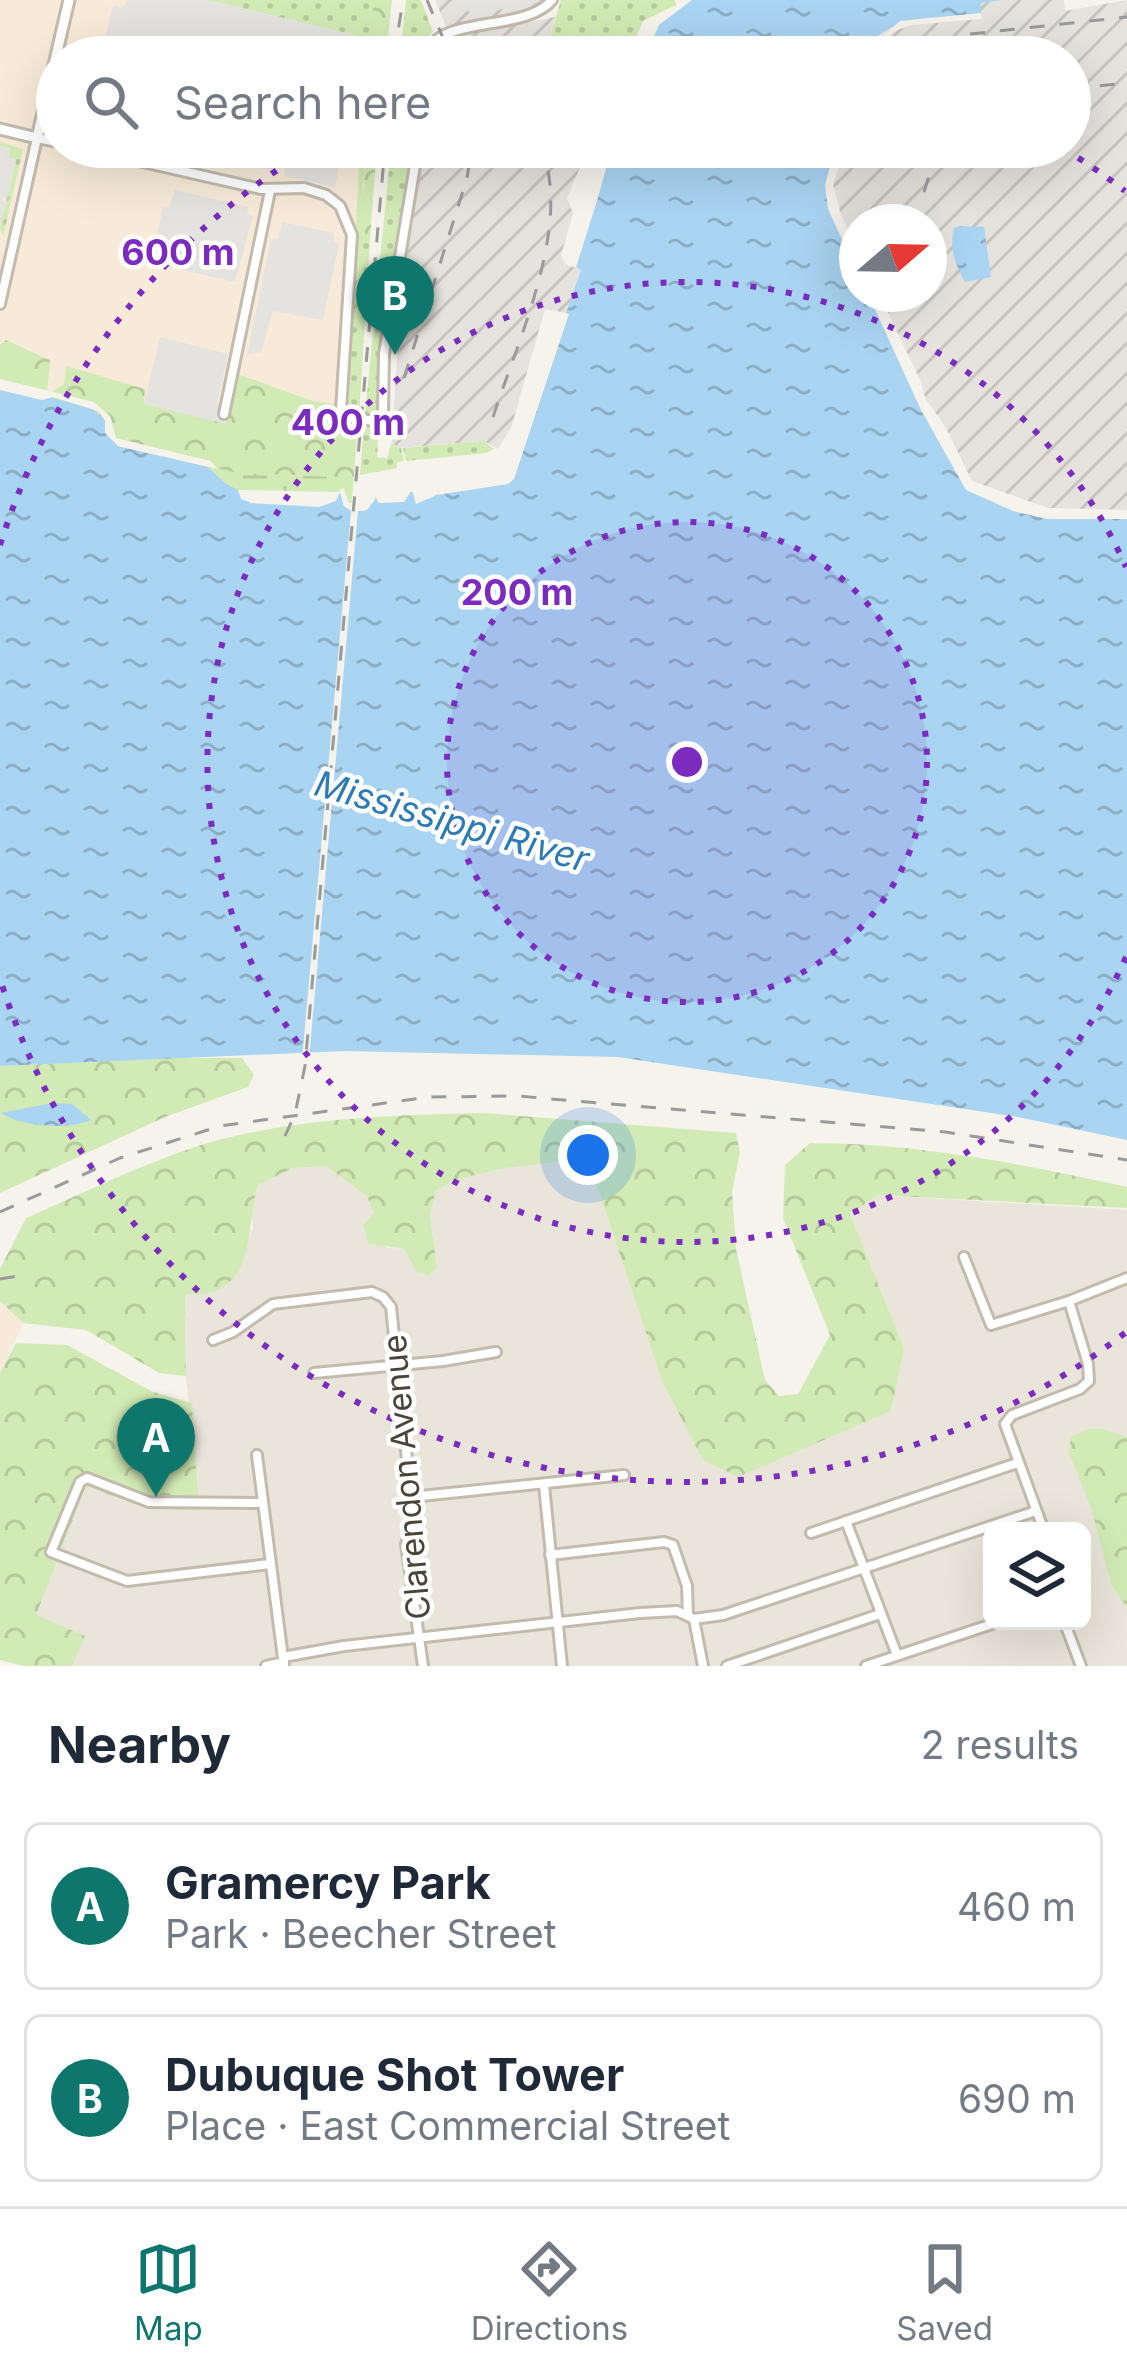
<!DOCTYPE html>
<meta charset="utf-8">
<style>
body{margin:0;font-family:Inter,sans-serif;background:#f6f6f7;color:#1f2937}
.controls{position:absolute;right:36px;bottom:36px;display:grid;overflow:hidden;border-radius:18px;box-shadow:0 12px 48px #0002}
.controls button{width:108px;height:108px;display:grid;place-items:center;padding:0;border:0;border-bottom:3px solid #e0e1e3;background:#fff;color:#1f2937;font:60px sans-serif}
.compass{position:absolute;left:839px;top:204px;width:108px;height:108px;border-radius:50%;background:#fff;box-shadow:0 12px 48px #0002;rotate:70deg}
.you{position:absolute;left:588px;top:1155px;width:42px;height:42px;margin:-30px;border:9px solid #fff;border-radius:50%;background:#1a73e8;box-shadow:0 0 0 18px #1a73e833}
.badge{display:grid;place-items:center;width:78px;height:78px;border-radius:50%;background:#0f766e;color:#fff;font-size:39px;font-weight:700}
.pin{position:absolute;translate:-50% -99px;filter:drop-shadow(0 3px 6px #0008)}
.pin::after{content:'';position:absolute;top:63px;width:42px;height:36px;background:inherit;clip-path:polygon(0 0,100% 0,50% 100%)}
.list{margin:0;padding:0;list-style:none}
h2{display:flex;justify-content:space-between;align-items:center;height:156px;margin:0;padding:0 48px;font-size:51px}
h2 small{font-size:39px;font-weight:400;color:#747a83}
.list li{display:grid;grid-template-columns:78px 1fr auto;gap:36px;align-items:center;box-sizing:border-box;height:168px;margin:0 24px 24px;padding:0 24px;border:3px solid #e0e1e3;border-radius:18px}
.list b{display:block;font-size:45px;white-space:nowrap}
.list p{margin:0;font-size:39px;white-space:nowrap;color:#747a83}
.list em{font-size:39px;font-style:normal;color:#747a83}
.icon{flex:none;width:66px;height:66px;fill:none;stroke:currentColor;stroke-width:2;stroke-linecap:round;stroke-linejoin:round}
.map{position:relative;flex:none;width:1127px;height:1666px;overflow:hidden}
.search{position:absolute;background:#fff;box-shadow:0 12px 48px #0002;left:36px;right:36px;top:36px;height:132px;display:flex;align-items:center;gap:30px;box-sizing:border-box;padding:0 42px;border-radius:66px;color:#747a83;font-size:45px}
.sheet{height:540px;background:#fff}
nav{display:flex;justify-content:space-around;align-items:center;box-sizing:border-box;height:168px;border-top:3px solid #e0e1e3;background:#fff;font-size:33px;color:#747a83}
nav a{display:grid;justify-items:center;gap:6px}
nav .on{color:#0f766e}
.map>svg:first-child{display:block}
</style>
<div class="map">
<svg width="1127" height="1666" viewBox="0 0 1127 1666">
<defs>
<pattern id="industrial-furrows" width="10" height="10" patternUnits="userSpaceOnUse" patternTransform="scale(3)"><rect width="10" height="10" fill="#e6e2dd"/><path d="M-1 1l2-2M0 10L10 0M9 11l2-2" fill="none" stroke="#c7c3be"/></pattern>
<pattern id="grass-dots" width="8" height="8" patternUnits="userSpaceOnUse" patternTransform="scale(3)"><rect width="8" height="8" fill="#d2eab5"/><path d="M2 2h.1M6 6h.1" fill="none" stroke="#b6ca9c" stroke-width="1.8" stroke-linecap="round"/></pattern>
<pattern id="forest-crowns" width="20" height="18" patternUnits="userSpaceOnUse" patternTransform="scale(3)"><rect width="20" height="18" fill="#d2eab5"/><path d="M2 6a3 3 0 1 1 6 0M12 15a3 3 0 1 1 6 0" fill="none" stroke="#b6ca9c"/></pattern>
<pattern id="wetland-marsh" width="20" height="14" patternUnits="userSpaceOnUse" patternTransform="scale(3)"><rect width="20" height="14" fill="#d2eab5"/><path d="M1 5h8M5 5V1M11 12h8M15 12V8" fill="none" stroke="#b6ca9c"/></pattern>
<pattern id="water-ripples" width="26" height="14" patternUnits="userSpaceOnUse" patternTransform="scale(3)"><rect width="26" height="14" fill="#a9d4f2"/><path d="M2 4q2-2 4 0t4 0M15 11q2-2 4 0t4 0" fill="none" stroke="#8caec5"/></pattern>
</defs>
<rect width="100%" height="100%" fill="#f6f3ec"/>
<!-- residential -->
<path fill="#eae5da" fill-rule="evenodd" d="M 568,1161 L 598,1189 L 662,1381 L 703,1459 L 904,1348 L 850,1214 L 878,1195 L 1127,1210 L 1127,1666 L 72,1666 L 84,1636 L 35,1615 L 86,1486 L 143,1508 L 199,1511 L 186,1376 L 185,1294 L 206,1294 L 226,1283 L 253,1228 L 251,1207 L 258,1185 L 293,1168 L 326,1166 L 367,1196 L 387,1248 L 404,1249 L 416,1270 L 437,1267 L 430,1215 L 436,1190 L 458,1179 L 506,1168 ZM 992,1531 L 1082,1531 L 1082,1621 L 992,1621 Z"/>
<!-- commercial -->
<g fill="#f7ead8">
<polygon points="0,0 373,0 373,57 57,57 57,147 366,147 363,186 366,236 370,238 358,424 341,419 335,404 314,401 239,374 226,424 144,404 144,389 67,367 64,384 46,396 50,360 10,341 0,345"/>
<polygon points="0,1301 23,1323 0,1373"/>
</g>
<!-- industrial -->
<g fill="url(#industrial-furrows)">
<polygon points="435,0 547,0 539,9 447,28"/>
<polygon points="1003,0 1064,0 1065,11 1127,0 1127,516 1068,515 968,486 872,294 929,294 929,222 857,222 857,262 835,217 832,163 839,147 1070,147 1070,57 859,57 892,25 910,19 981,13 980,3"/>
<polygon points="555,17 544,57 433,57 440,41 453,37"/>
<polygon points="423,147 574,147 585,156 567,198 573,213 561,256 567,265 581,269 569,314 545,309 511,428 498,449 484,441 397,448 392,441 400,304"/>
</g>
<!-- grass -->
<g fill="url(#grass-dots)">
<polygon points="208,0 373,0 373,57 366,57 353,41 354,35"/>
<polygon points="406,0 421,0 433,32 426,38 420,57 400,57"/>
<polygon points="561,0 675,0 676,5 643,21 628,57 544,57"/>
<polygon points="0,142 23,149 3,237 0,227 16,160 8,157 10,148 0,146"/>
<polygon points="360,147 366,147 363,186 366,236 370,238 359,416 349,415 346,409"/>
<path d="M 391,147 L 411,147 C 404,233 381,317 378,404 L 376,411 L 365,414 Z"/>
<polygon points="364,424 379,426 377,457 387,458 392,441 395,447 401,448 404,461 397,462 397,468 360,475"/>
<polygon points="484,441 494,449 486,453 406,461 403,448"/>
</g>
<!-- forest -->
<g fill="url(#forest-crowns)">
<polygon points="373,0 392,0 386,57 373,57"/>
<polygon points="366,147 377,147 370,238 366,237 362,220"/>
<polygon points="6,340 50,360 47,395 64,384 66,366 145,389 144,403 226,423 238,374 313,401 336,404 341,419 358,424 351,510 332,477 237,473 118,446 0,385 0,345"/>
<polygon points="167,1058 242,1058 254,1075 248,1087 165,1117 0,1193 0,1066"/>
<path d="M 484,1113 L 736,1133 L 740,1153 L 732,1191 L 736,1249 L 765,1380 L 779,1396 L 798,1394 L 830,1335 L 783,1218 L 785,1165 L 810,1143 C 916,1143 1023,1164 1127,1187 L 1127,1208 L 878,1195 L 850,1214 L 904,1348 L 891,1411 L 738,1477 L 703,1460 L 662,1381 L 598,1189 L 582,1170 L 568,1161 L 506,1168 L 458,1179 L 436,1190 L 430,1215 L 437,1267 L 428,1276 L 416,1271 L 404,1249 L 369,1244 L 363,1226 L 374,1213 L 367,1196 L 326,1166 L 293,1168 L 258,1185 C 246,1221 257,1284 205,1294 C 198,1295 192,1294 185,1294 L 186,1376 L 159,1373 L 86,1330 L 23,1323 L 0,1301 L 0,1269 L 26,1218 C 82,1194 139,1165 198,1146 C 288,1118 391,1115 484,1113 Z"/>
<polygon points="16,1343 67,1345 153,1392 192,1403 199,1511 144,1508 86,1486 36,1615 85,1636 72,1666 24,1666 0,1660 0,1373"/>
<polygon points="1088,1429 1103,1429 1127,1437 1127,1608 1111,1584 1092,1511 1069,1452 1071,1438"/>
</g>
<!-- wetland -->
<polygon fill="url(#wetland-marsh)" points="158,454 237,473 332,477 343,487 340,492 328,494 221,490"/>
<!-- parking -->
<g fill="#e5e3e0">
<polygon points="128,0 208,0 355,35 354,42 366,57 101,57 113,6 122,8"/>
<polygon points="460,0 539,0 540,2 471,15"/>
<polygon points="0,146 10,148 8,157 16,159 7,198 0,198 6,201 0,227"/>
<polygon points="212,147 280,147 274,171 215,159 217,150"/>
<polygon points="284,147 342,147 335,187 284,176 285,168 278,166"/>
<polygon points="175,190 249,207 247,214 253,216 235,282 165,266 164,258 153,254 163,207 169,208"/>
<polygon points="282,222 334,233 334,242 339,244 323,320 273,311 261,352 247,355 271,239 278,239"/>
<polygon points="160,337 228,354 217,403 229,407 226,424 144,404"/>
</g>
<!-- water -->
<g fill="url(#water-ripples)">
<path d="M 692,0 L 1003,0 L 981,3 L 981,13 C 934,20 889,11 859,57 L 645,57 L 659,25 Z"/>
<polygon points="612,147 839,147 827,184 857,262 857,294 872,294 968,486 1047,514 1127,516 1127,1140 1018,1117 618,1057 345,1051 0,1066 0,385 92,408 105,420 118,446 208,467 226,484 240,491 340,492 344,506 363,511 376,497 510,477 581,270 576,267"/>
<path d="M 960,226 L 984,227 L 991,277 L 965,282 C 955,263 949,250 954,228 Z"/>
<path d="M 53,1103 L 72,1104 L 91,1120 C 69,1130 21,1127 1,1113 Z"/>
</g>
<!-- pier -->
<g fill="#f6f3ec">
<polygon points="981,13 982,19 911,25 895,31 866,57 858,57 900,21"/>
<polygon points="606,147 612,147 597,201 576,267 570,266"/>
<polygon points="835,147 845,147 833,185 841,215 857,248 857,272 828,209 825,185"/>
<polygon points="868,294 879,294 921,382 926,400 945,426 972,481 1048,508 1127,510 1127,519 1047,519 1013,511 966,490 921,410"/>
<polygon points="556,311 569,314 514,479 508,484 437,495 416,504 412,490 404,502 379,503 376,498 367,510 358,511 309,1059 302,1060 351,511 344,506 340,492 336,501 319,507 251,503 241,499 238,490 339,492 343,487 349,503 363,505 375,487 406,488 412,484 421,489 506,472"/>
<polygon points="0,379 94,402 110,416 116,438 210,461 218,469 118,446 105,433 105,420 98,411 53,397 42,400 0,390"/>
</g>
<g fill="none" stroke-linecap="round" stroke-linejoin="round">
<!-- minor casing -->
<g stroke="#c2bbae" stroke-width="14">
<g id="minor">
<path d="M 427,57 C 435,13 524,34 552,0"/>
<polyline points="77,147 261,189 304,188 326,195 340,206 352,235 341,410 349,418 376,421 383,412 384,354 418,147"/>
<polyline points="0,304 37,138 57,142"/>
<polyline points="224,414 270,191"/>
<polyline points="964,1257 991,1325 1069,1301 1127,1278"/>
<polyline points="213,1340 233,1332 273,1304 372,1292 383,1297 391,1307 411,1497 410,1532 406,1544 423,1666"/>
<polyline points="314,1373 443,1361 496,1352"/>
<polyline points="257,1455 284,1666"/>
<polyline points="544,1485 562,1666"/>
<polyline points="411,1497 624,1475"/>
<polyline points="263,1503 149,1502 87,1478 80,1482 51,1552 127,1581 270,1564"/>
<polyline points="846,1521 897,1655"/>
<polyline points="1044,1531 1005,1424 1012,1415 1080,1389 1089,1381 1088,1364 1069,1301"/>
<polyline points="811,1533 1017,1463"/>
<polyline points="550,1555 664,1542 673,1545 687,1586 688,1616 694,1619 703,1666"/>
<polyline points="694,1619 723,1615 1036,1511"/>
<polyline points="1064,1621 1081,1666"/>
<polyline points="283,1657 344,1646 640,1613 677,1611 688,1616"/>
<polyline points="266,1666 284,1662"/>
<polyline points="727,1666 880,1614"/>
<polyline points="866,1666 1001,1621"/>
</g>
</g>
<!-- tertiary casing -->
<g stroke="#c2bbae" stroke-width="15">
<polyline id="tertiary" points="0,129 37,138 69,0"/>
</g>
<!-- minor -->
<use href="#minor" stroke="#fff" stroke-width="8"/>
<!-- tertiary -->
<use href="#tertiary" stroke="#fff" stroke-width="9"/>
<!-- rail -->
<g stroke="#9a9a9a" stroke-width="3" stroke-dasharray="15 15" stroke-linecap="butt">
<polyline points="427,0 451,57"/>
<polyline points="970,34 1127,17"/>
<polyline points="394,57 403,0"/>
<polyline points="1070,89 1127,83"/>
<polyline points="924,192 938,147"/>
<polyline points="404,378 467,178 472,147"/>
<path d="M 493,417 C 517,343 568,234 545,159"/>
<polyline points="285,1136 295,1114 305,1066 385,147"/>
<polyline points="0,1212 120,1158 220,1126 429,1097 517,1096 945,1132 1127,1160"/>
<polyline points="0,1279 29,1274"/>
</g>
</g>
<!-- distance rings -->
<circle cx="687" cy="762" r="240" fill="#7b2cbf" fill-opacity=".12"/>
<g fill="none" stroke="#7b2cbf" stroke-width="6" stroke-dasharray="6 12">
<circle cx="687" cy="762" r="240"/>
<path d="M1126 957A480 480 0 1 1 1126 567"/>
<path d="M1125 1333A720 720 0 0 1 0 979M0 545A720 720 0 0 1 311 148M543 56A720 720 0 0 1 831 56M1063 148A720 720 0 0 1 1125 191"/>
</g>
<g text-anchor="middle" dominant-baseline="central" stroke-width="9" stroke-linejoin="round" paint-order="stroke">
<!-- street labels -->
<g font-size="33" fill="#4b4439" stroke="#fff">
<text transform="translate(406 1477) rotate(-95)">Clarendon Avenue</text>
</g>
<!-- water labels -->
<g font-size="36" font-style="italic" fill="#2e7ab2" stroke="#fff">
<text transform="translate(452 821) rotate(16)">Mississippi River</text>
</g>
</g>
<circle cx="687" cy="762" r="18" fill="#7b2cbf" stroke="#fff" stroke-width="6"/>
<g font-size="36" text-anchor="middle" font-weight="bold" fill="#7b2cbf" stroke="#fff" stroke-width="9" stroke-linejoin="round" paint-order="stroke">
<text x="178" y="265">600 m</text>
<text x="348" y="435">400 m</text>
<text x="517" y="605">200 m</text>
</g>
</svg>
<div class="controls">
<button><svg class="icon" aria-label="layers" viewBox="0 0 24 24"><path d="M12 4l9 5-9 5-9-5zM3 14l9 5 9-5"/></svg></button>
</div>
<svg class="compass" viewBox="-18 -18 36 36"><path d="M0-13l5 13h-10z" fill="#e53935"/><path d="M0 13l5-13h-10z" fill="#747a83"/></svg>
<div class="you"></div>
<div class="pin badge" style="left:156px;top:1497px">A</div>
<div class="pin badge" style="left:395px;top:355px">B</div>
<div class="search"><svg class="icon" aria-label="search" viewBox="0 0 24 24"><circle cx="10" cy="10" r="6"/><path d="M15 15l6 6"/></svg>Search here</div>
</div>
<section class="sheet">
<h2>Nearby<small>2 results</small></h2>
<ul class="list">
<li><span class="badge">A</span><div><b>Gramercy Park</b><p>Park · Beecher Street</p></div><em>460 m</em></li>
<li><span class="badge">B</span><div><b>Dubuque Shot Tower</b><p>Place · East Commercial Street</p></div><em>690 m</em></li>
</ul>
</section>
<nav>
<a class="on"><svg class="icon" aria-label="map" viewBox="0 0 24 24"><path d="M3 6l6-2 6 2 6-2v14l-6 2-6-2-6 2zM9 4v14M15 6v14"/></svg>Map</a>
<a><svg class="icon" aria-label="directions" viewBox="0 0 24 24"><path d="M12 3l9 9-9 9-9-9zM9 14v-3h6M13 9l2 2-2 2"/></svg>Directions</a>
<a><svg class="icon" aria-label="saved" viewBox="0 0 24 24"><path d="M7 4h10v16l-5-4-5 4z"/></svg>Saved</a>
</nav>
